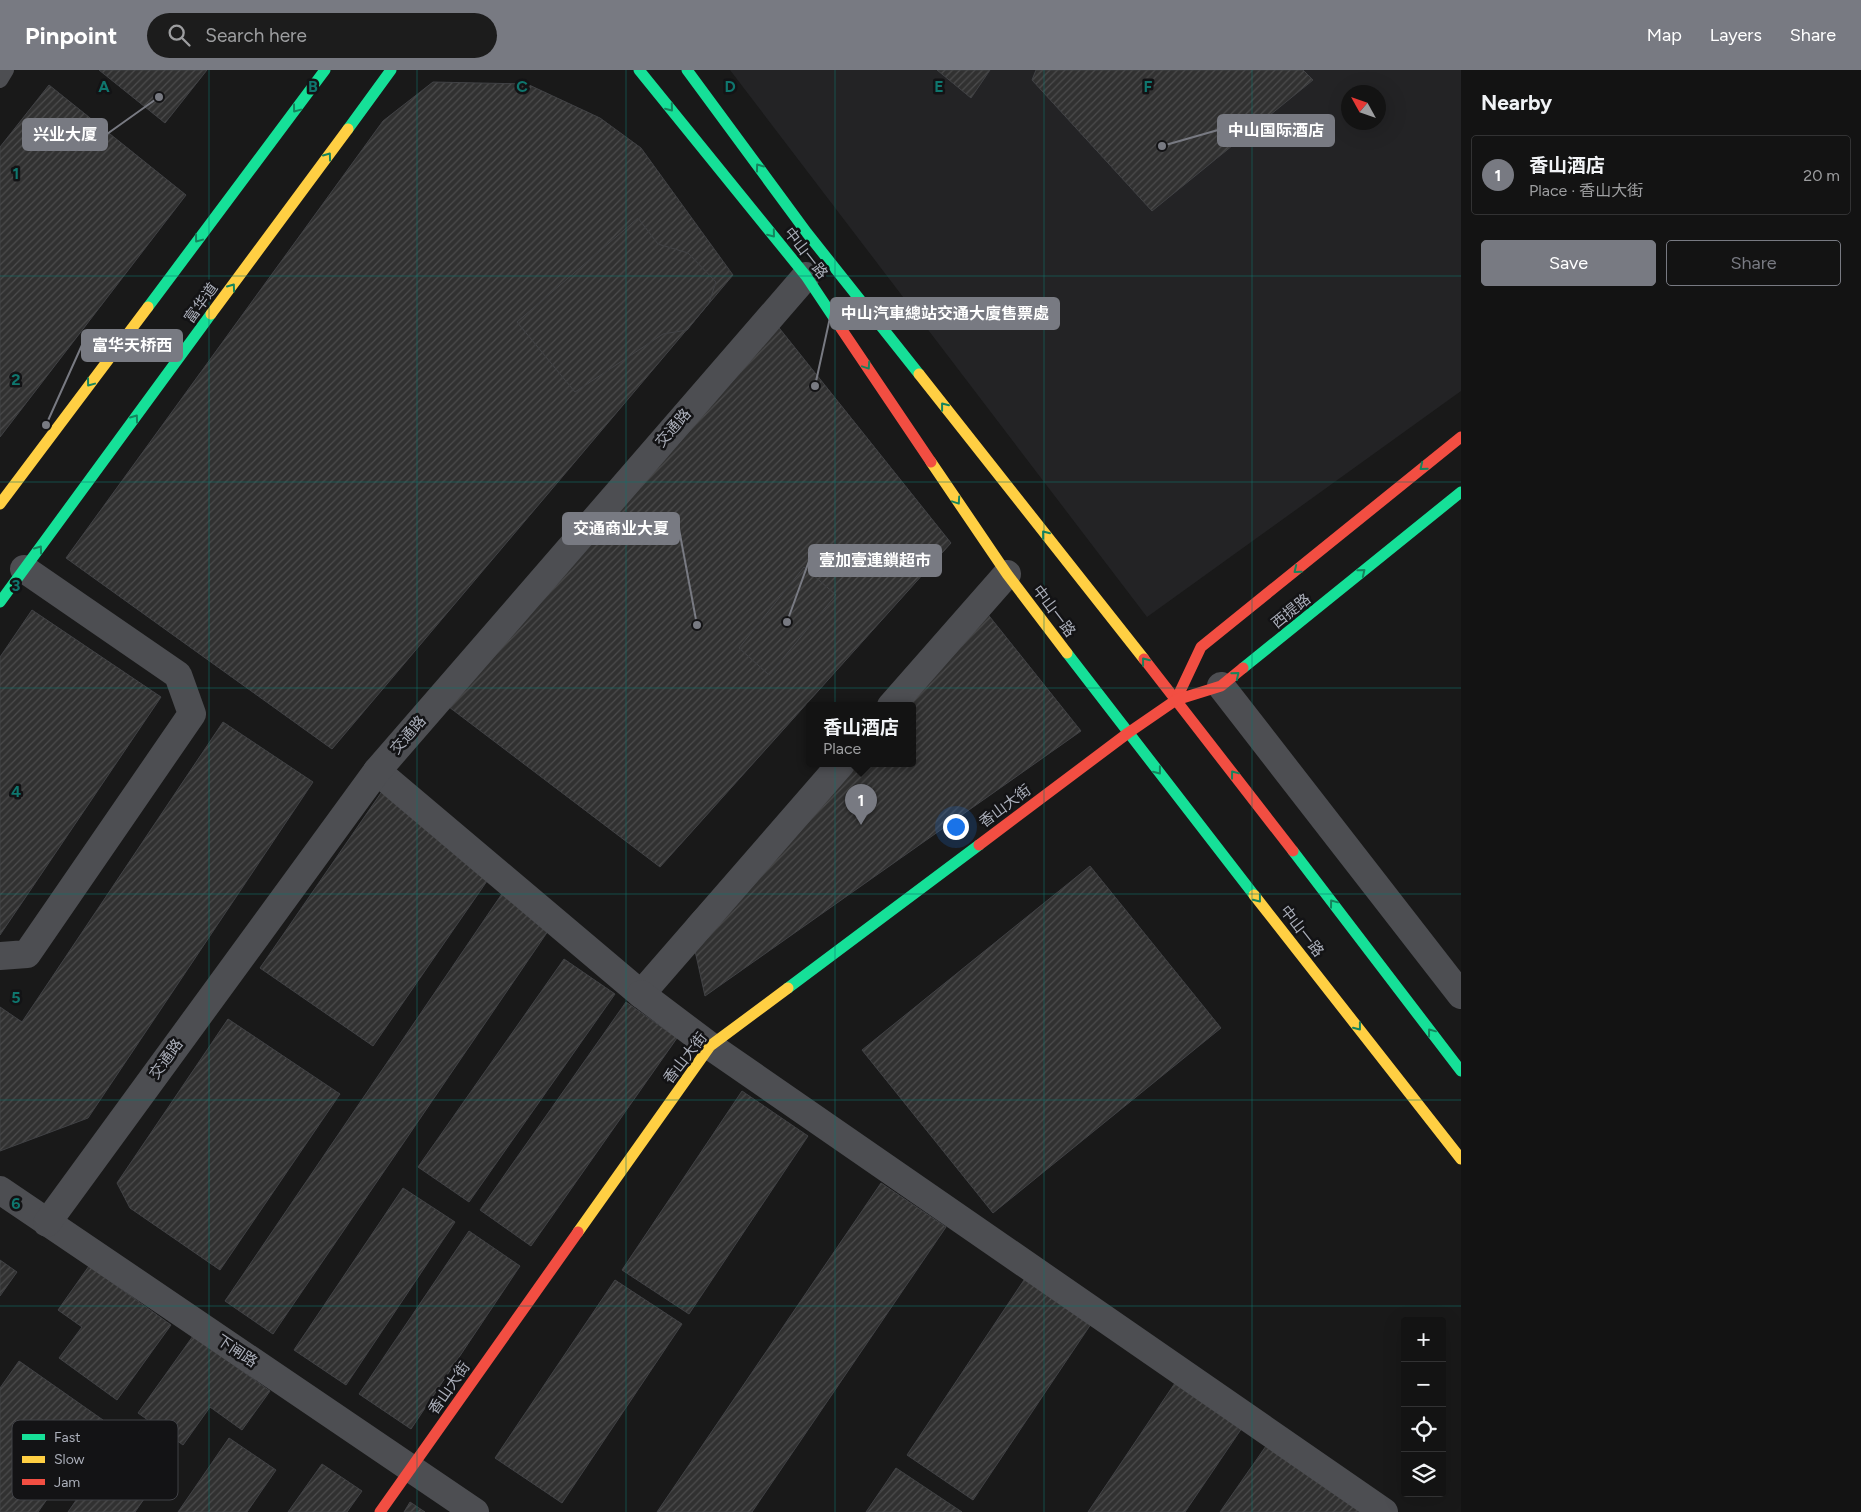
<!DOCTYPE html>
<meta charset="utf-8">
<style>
body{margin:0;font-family:Figtree,"Noto Sans SC",sans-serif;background:#1c1c1c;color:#f1f3f6}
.controls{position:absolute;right:15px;bottom:15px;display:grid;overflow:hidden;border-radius:5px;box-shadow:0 5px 20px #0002}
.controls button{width:45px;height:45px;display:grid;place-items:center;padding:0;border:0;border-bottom:1px solid #323233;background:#131313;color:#f1f3f6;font:25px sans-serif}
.compass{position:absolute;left:1341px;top:15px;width:45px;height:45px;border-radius:50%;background:#131313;box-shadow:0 5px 20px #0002;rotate:310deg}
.you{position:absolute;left:955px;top:756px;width:18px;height:18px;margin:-12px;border:4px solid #fff;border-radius:50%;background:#1a73e8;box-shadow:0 0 0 8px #1a73e833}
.badge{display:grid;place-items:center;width:32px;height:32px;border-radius:50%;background:#787a82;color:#fff;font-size:16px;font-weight:700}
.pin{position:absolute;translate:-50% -41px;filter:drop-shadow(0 1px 2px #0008)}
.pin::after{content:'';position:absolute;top:26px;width:18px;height:15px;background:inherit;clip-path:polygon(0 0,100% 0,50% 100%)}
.popup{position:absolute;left:806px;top:632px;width:110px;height:65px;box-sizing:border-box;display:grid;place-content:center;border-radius:5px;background:#131313;filter:drop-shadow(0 1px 4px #0005);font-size:16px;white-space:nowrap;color:#9d9ea0}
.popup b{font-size:19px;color:#f1f3f6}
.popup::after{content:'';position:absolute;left:50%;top:100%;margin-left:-10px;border:10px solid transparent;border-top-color:#131313}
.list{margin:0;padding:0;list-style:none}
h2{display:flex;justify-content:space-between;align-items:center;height:65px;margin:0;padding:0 20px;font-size:21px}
h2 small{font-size:16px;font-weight:400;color:#9d9ea0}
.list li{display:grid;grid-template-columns:32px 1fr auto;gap:15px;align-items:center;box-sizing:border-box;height:80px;margin:0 10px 10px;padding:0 10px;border:1px solid #323233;border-radius:5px}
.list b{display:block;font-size:19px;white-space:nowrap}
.list p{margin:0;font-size:16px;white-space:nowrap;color:#9d9ea0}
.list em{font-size:16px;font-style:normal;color:#9d9ea0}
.actions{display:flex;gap:10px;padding:15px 20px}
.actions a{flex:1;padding:11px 0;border:1px solid #787a82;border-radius:5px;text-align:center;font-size:18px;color:#787a82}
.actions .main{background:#787a82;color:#fff}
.icon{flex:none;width:28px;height:28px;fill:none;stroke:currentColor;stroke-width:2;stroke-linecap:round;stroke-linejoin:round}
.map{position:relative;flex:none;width:1461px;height:1442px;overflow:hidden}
header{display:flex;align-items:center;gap:30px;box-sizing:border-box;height:70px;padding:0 25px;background:#787a82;color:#fff}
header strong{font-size:24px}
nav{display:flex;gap:28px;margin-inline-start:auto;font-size:18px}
.search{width:350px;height:45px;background:#1c1c1c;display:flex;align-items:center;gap:12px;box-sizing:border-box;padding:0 18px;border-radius:28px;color:#9d9ea0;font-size:19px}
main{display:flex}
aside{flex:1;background:#131313}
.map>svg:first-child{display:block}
</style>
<header>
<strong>Pinpoint</strong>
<div class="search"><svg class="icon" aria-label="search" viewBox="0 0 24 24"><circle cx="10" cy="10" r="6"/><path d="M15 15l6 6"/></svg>Search here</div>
<nav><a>Map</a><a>Layers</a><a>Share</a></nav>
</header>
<main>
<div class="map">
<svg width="1461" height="1442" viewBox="0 0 1461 1442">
<defs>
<pattern id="building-hatch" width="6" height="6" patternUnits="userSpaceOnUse" patternTransform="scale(1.25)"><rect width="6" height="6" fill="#313131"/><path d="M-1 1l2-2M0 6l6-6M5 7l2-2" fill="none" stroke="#4c4c4d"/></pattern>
</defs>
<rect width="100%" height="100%" fill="#191919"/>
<!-- built -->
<path fill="#232325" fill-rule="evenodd" d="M 730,0 L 1461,0 L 1461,321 L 1147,547 ZM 1348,22 L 1378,22 L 1378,52 L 1348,52 Z"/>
<!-- building -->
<g fill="url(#building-hatch)" stroke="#414245">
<polygon points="99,0 207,0 165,53"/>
<polygon points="937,0 990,0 971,28"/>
<polygon points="1036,0 1303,0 1313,10 1152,141 1032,10"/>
<polygon points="433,12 527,14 600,48 641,78 733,205 332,679 66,488 383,51"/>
<polygon points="49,15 186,125 0,367 0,77"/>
<polygon points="638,148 658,174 688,183 716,212 709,233 687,260 663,264 575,322 517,252"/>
<polygon points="772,249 951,473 660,797 449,637"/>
<polygon points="804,497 836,525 769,605 739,578"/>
<polygon points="978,532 1081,661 705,926 688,849 830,694 912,694 912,636 883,636"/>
<polygon points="32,540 161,627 0,865 0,587"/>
<polygon points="223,652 313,712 88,1048 0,1081 0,937 22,952"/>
<polygon points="383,720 496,798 373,976 260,898"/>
<polygon points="1090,796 1221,958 993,1143 862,980"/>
<polygon points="512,809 561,842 273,1264 225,1231"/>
<polygon points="564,889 615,924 469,1132 418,1097"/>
<polygon points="626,932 677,968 531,1176 480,1140"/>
<polygon points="228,949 340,1024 220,1200 130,1138 117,1113"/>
<polygon points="742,1021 808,1066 689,1244 622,1200"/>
<polygon points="881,1113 946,1157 752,1442 657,1442"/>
<polygon points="403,1118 455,1152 346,1315 294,1280"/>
<polygon points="469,1161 520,1196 411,1359 359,1324"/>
<polygon points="0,1190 17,1202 0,1226"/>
<polygon points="89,1196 171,1255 117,1330 59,1288 82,1257 58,1240"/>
<polygon points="1026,1207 1093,1251 973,1430 907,1385"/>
<polygon points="615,1210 682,1254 562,1433 495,1388"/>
<polygon points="193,1266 270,1321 242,1360 210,1337 183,1375 138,1343"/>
<polygon points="19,1291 103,1350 38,1442 0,1442 0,1318"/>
<polygon points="1177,1310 1244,1355 1185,1442 1088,1442"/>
<polygon points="125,1359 171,1390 135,1442 68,1442"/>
<polygon points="229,1368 276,1400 247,1442 178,1442"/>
<polygon points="1266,1376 1361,1442 1220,1442"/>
<polygon points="322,1394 362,1421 347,1442 288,1442"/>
<polygon points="896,1398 962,1442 866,1442"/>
<polygon points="410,1432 425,1442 404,1442"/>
</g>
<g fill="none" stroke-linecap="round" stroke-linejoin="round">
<!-- lane -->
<polyline stroke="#4d4e52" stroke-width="16" points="0,10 6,0"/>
<!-- street -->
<g stroke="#4d4e52" stroke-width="28">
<polyline points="1221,616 1461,925"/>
<polyline points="891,636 1007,504"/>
<polyline points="377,701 641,924 841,694"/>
<polyline points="0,886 27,884 192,644 178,605 24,499"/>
<polyline points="641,924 710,976 1384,1442"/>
<polyline points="0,1120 475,1442"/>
<polyline points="47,1153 377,701 806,206"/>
</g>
<!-- fast -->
<g stroke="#16e098" stroke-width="11">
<polyline points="639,0 806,206 838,254"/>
<polyline points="687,0 807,163 919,304"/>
<polyline points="348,59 391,0"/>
<polyline points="148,237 325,0"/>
<polyline points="0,532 211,244"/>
<polyline points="1067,583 1254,825"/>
<polyline points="1243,598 1461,422"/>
<polyline points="1293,781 1461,1001"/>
<polyline points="788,918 979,775"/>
</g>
<!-- slow -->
<g stroke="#ffcf43" stroke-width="11">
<polyline points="211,244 348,59"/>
<polyline points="919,304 1144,589"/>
<polyline points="931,392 1007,504 1067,583"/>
<polyline points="0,434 148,237"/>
<polyline points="1254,825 1461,1089"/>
<polyline points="578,1162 710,976 788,918"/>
</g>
<!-- jam -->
<g stroke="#f24e42" stroke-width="11">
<polyline points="838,254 931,392"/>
<polyline points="1144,589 1293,781"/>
<polyline points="1176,630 1201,577 1461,367"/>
<polyline points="979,775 1128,663 1176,630 1221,616 1243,598"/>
<polyline points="380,1442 578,1162"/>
</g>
</g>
<!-- one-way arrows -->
<defs><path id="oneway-chevron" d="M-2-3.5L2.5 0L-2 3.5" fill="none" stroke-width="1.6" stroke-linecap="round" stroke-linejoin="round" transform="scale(1.25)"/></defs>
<g stroke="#15845d">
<use href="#oneway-chevron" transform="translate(670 38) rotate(51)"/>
<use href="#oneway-chevron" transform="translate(296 39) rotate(127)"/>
<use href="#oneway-chevron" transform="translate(328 86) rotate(-54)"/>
<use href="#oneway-chevron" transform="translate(759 97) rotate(-126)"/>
<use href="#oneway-chevron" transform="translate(772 164) rotate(51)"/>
<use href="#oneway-chevron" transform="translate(198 169) rotate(127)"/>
<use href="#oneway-chevron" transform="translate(232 217) rotate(-54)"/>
<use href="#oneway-chevron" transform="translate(867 296) rotate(56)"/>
<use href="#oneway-chevron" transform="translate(90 313) rotate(127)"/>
<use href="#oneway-chevron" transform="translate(944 336) rotate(-128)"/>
<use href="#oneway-chevron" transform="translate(135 348) rotate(-54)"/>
<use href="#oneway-chevron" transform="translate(1423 397) rotate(141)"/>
<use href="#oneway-chevron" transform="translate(957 431) rotate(56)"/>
<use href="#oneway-chevron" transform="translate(1045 464) rotate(-128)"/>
<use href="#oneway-chevron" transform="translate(39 479) rotate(-54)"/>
<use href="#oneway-chevron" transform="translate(1297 500) rotate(141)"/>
<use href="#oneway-chevron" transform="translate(1362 502) rotate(-39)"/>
<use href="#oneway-chevron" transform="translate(1145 591) rotate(-128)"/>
<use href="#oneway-chevron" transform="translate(1236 605) rotate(-39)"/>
<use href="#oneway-chevron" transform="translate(1158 701) rotate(52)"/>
<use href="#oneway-chevron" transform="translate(1234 704) rotate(-127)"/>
<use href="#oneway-chevron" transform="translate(1258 829) rotate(52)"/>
<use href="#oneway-chevron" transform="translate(1333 833) rotate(-127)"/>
<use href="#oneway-chevron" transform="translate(1358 957) rotate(52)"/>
<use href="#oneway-chevron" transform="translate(1431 962) rotate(-127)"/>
</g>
<!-- grid -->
<path fill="none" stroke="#0f766e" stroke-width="1" stroke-opacity="0.55" d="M 209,0 L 209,1442M 417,0 L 417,1442M 626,0 L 626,1442M 835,0 L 835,1442M 1044,0 L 1044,1442M 1252,0 L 1252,1442M 0,206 L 1461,206M 0,412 L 1461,412M 0,618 L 1461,618M 0,824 L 1461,824M 0,1030 L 1461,1030M 0,1236 L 1461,1236"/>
<g text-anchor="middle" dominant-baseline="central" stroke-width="5" stroke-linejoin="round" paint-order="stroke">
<!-- street labels -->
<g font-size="15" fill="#abafba" stroke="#131315">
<text transform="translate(806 183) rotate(52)">中山一路</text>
<text transform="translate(201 233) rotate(-54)">富华道</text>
<text transform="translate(673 358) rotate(-49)">交通路</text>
<text transform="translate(1054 541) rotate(53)">中山一路</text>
<text transform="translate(1291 541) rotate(-39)">西提路</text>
<text transform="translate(408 665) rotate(-49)">交通路</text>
<text transform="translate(1005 736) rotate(-37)">香山大街</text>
<text transform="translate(1302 861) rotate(52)">中山一路</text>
<text transform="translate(685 988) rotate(-52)">香山大街</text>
<text transform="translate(166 989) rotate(-54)">交通路</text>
<text transform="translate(237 1281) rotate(34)">下闸路</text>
<text transform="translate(449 1318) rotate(-55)">香山大街</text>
</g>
</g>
<!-- legend -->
<rect x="12" y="1350" width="166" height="80" rx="8" fill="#131315" stroke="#414247" stroke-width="1"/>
<rect x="22" y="1364" width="23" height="6" fill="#16e098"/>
<rect x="22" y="1386" width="23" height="7" fill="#ffcf43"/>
<rect x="22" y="1409" width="23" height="6" fill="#f24e42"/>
<g font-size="14" fill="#abafba">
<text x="54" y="1372">Fast</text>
<text x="54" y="1394">Slow</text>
<text x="54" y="1417">Jam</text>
</g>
<g font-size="16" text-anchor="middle" font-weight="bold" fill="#0f766e" stroke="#131315" stroke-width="5" stroke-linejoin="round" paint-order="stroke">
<text x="104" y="22">A</text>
<text x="313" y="22">B</text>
<text x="522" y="22">C</text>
<text x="730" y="22">D</text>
<text x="939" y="22">E</text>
<text x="1148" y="22">F</text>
<text x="16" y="109">1</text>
<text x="16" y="315">2</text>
<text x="16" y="521">3</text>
<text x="16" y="727">4</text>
<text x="16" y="933">5</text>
<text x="16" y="1139">6</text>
</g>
<!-- callouts -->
<path fill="none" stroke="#787a82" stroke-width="2" d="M1162 76L1218 60M159 27L107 64M815 316L831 243M46 355L82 275M697 555L679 459M787 552L809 491"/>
<g fill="#787a82" stroke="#131315" stroke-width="2">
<circle cx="1162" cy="76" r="5"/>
<circle cx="159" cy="27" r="5"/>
<circle cx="815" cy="316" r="5"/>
<circle cx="46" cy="355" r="5"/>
<circle cx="697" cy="555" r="5"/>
<circle cx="787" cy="552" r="5"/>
</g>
<g fill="#787a82" stroke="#787a82" stroke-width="2">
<rect x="1218" y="45" width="116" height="31" rx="5"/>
<rect x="23" y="49" width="84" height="31" rx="5"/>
<rect x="831" y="228" width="228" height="31" rx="5"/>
<rect x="82" y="260" width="100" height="31" rx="5"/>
<rect x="563" y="443" width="116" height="31" rx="5"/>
<rect x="809" y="475" width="132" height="31" rx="5"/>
</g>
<g font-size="16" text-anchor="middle" font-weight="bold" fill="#fff">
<text x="1276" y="66">中山国际酒店</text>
<text x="65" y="70">兴业大厦</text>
<text x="945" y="249">中山汽車總站交通大廈售票處</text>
<text x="132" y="281">富华天桥西</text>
<text x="621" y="464">交通商业大夏</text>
<text x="875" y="496">壹加壹連鎖超市</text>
</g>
</svg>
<div class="controls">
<button>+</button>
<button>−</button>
<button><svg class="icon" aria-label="locate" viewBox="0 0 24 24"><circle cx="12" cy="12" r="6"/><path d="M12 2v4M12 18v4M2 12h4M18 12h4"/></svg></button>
<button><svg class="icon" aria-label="layers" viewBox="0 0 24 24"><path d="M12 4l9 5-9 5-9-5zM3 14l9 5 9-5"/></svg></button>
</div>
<svg class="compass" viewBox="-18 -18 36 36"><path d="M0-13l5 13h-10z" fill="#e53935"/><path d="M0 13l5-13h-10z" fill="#9d9ea0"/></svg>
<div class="you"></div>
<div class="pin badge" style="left:861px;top:755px">1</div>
<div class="popup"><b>香山酒店</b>Place</div>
</div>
<aside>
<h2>Nearby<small></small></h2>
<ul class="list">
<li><span class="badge">1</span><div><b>香山酒店</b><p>Place · 香山大街</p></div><em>20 m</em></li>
</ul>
<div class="actions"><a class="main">Save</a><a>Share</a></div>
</aside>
</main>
